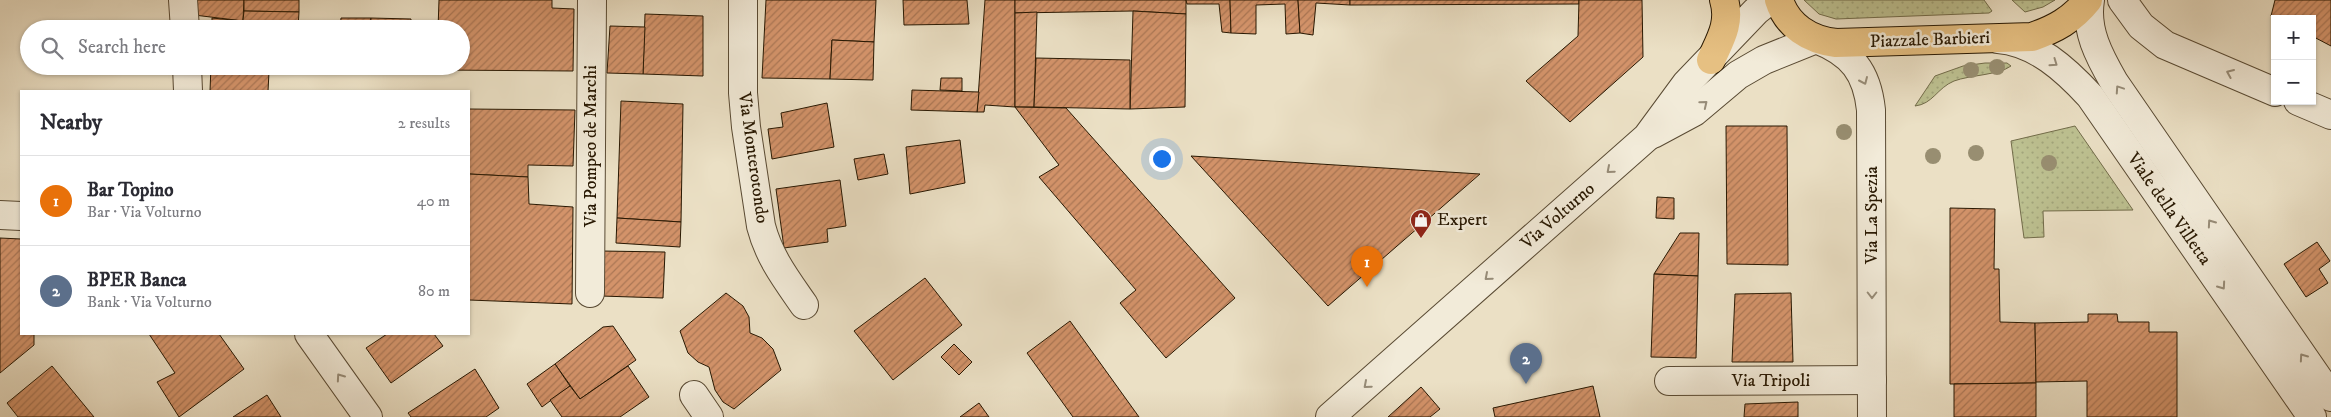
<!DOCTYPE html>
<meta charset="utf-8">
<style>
body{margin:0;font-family:"IM FELL DW Pica",serif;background:#f7f7f7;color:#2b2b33}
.controls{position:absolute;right:15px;top:15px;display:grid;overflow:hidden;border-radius:0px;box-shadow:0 1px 4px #0004}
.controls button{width:45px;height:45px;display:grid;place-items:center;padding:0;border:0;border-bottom:1px solid #e1e1e2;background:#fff;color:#2b2b33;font:25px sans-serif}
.you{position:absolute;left:1161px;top:158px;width:18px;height:18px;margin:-12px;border:4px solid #fff;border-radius:50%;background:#1a73e8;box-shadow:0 0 0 8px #1a73e833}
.badge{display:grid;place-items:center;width:32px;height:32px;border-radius:50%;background:#d93025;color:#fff;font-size:16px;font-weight:700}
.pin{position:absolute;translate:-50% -41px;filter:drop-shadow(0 1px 2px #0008)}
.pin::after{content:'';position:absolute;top:26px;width:18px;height:15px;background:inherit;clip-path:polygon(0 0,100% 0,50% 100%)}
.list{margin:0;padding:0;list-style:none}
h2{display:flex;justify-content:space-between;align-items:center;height:65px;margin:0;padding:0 20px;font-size:21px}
h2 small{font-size:16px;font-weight:400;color:#7c7c81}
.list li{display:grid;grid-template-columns:32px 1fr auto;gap:15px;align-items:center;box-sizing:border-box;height:90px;padding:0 20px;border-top:1px solid #e1e1e2}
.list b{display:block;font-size:19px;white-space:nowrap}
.list p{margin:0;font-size:16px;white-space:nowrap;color:#7c7c81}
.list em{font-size:16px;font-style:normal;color:#7c7c81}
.icon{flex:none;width:28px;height:28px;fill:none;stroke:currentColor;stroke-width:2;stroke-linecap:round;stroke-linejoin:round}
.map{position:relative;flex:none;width:2331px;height:417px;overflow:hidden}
.search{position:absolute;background:#fff;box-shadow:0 1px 4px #0004;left:20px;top:20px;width:450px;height:55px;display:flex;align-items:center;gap:12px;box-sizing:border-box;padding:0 18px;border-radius:28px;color:#7c7c81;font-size:19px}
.panel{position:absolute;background:#fff;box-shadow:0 1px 4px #0004;left:20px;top:90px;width:450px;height:245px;border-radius:0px}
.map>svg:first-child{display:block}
</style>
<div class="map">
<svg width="2331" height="417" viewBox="0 0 2331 417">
<defs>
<pattern id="grass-dots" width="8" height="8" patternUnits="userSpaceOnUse" patternTransform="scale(1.25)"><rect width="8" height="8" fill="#bdc191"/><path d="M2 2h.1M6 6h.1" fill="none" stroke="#a2a57b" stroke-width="1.8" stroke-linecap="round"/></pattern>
<pattern id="building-hatch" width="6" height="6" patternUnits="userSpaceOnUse" patternTransform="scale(1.25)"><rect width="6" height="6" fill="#d3936a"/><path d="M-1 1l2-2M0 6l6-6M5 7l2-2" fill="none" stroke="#ab7755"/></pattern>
</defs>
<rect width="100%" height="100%" fill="#ebe0c5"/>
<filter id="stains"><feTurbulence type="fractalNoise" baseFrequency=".004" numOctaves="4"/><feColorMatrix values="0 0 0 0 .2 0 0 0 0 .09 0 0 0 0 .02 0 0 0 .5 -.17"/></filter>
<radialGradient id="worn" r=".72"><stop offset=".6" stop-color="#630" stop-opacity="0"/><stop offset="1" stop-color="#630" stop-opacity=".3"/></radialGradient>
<!-- grass -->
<g fill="url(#grass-dots)" stroke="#726c4a">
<polygon points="1804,0 1984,0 1992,11 1989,13 1836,19 1819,14"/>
<polygon points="2012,0 2055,0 2043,7 2025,12"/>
<path d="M 1985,63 L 2007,63 L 2011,66 C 1999,75 1970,75 1954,81 C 1937,88 1933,104 1915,106 L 1935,76 L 1963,66 Z"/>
<polygon points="2075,126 2133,210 2043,211 2044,237 2024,238 2011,141"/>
</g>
<!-- building -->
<g fill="url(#building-hatch)" stroke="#281802">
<polygon points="186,0 244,0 243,21 186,14"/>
<polygon points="244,0 299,0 299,12 244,11"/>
<polygon points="439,0 552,0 552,8 574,9 573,71 437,70 437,66 461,66 461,29 438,29"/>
<polygon points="766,0 876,0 874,42 832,40 830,79 762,78"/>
<polygon points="903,0 967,0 969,24 904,25"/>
<polygon points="985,0 1015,0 1015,107 985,105 984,112 977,112"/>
<polygon points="1015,0 1186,0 1186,14 1133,11 1015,13"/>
<polygon points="1186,0 1230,0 1231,33 1222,32 1219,4 1187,4"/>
<polygon points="1230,0 1298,0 1300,33 1286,34 1285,4 1256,5 1256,34 1231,33"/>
<polygon points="1298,0 1350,0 1350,5 1316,3 1313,35 1300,33"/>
<polygon points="1350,0 1579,0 1579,4 1350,5"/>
<polygon points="1579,0 1642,0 1643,57 1570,122 1526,81 1578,36"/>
<polygon points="2275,0 2331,0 2331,46 2312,36 2312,19 2277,19 2271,16"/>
<polygon points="244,11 299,12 298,29 242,29"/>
<polygon points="1133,11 1186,14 1185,107 1130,109"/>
<polygon points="1037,12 1034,107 1015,107 1015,13"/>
<polygon points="645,14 703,16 703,76 643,74"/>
<polygon points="212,18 243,21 242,29 212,29"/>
<polygon points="341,18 371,18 370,29 340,29"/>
<polygon points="371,18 411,19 410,29 370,29"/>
<polygon points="610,26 645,27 643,74 607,73"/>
<polygon points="832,40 874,42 873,80 830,79"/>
<polygon points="1036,58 1130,60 1130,109 1034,107"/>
<polygon points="211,66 269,72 268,91 210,91"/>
<polygon points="239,66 296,66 296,73 269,72 239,68"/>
<polygon points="336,66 367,66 366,73 335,73"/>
<polygon points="367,66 409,66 409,73 366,73"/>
<polygon points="941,78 962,78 962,91 940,90"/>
<polygon points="912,90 979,92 977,112 911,110"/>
<polygon points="621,101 683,104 681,222 617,218"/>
<polygon points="827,103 834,147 772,159 768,129 783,127 781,113"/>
<polygon points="1015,107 1066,108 1235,298 1166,358 1120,303 1136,290 1039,177 1059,165"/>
<polygon points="469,109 575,110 573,166 528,165 528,177 469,174"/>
<polygon points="1726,126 1787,126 1788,265 1727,264"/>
<polygon points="960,140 965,183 910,194 906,147"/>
<polygon points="884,154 888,174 858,180 854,159"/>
<polygon points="1191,156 1480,174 1328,306"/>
<polygon points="469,174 528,177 529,204 573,207 572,304 469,300"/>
<polygon points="840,180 846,226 827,229 828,242 784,248 776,189"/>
<polygon points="1657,197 1674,198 1674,219 1656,218"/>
<polygon points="1950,208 1995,209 1994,269 1999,269 2000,322 2035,323 2036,383 1950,384"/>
<polygon points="617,218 681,222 680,247 616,243"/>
<polygon points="1680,233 1699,233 1698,276 1654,274"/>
<polygon points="0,238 21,239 21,334 34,334 34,345 0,373"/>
<polygon points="2317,242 2330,261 2319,269 2328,283 2306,297 2284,264"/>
<polygon points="602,251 665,252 663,298 601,296"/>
<polygon points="1654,274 1698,276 1696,358 1651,357"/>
<polygon points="925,278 962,325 893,380 854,331"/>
<polygon points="726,293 743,306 749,317 750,333 762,338 773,349 781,370 734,409 723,402 715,390 709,367 698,362 688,353 680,331"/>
<polygon points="1791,293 1793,362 1732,362 1735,294"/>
<polygon points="2088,314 2117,314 2118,322 2149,322 2149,332 2177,332 2177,417 2087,417 2087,381 2036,382 2035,323 2088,322"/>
<polygon points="1070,321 1139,417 1073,417 1027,353"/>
<polygon points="613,326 636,360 580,399 555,364 603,327"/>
<polygon points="149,334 219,334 244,369 179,417 157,382 175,373"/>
<polygon points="387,334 434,334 443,346 391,383 366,348"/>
<polygon points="954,344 972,362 959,375 941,357"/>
<polygon points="555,364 570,386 542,407 527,384"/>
<polygon points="52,366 94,417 18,417 7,403"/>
<polygon points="628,366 649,397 620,417 562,417 550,400 570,386 580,399"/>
<polygon points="475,369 499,408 486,417 411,417 408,413"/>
<polygon points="2036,383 2036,417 1954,417 1954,384"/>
<polygon points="1593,386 1600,417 1495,417 1493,408"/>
<polygon points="1421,387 1440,409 1430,417 1388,417"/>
<polygon points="267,395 281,417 233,417"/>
<polygon points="1798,402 1798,417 1744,417 1745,404"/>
<polygon points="979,403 989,417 960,417"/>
</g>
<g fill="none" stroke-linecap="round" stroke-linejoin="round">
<!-- minor casing -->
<g stroke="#594a33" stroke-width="30">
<g id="minor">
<polyline points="183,0 185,29"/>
<path d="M 743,0 L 743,93 L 746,127 L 761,226 C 769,257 786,279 804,305"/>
<path d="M 2090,0 C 2085,30 2099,56 2114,82 L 2331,397"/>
<polyline points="2122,0 2141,26 2165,45 2275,92"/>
<path d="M 1998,39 C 2036,42 2066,70 2090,96 L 2312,417"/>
<polyline points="187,66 188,91"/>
<polyline points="2298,101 2331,115"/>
<path d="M 1653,134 L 1694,112 L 1738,75 L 1764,60 L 1816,39 C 1852,53 1867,72 1871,110 L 1872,417"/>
<polyline points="0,215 21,216"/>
<polyline points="590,293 592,0"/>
<polyline points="309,334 368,417"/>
<polyline points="1669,381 1872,380"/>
<polyline points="694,395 709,417"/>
<polyline points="1330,417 1647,137 1686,84 1756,11 1770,0"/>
</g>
</g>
<!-- major casing -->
<g stroke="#281802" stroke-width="30">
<g id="major">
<path d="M 1779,0 C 1787,26 1810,40 1836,43 L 2032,37 C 2055,29 2072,20 2088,0"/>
<path d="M 1711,60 C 1720,40 1731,23 1724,0"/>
</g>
</g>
<!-- minor -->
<use href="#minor" stroke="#f2ebd9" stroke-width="28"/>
<!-- major -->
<use href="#major" stroke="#e6c082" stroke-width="28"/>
</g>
<!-- trees -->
<g fill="#988e71">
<circle cx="1997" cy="67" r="8"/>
<circle cx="1971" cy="70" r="8"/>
<circle cx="1844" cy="132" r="8"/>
<circle cx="1976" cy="153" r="8"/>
<circle cx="1933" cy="156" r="8"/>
<circle cx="2049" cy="163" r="8"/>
</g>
<!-- one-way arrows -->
<defs><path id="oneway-chevron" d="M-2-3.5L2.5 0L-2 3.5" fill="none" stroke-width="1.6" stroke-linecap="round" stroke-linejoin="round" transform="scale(1.25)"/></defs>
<g stroke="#978c78">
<use href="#oneway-chevron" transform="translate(2054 63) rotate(35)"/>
<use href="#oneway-chevron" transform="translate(2230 73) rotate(-157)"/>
<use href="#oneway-chevron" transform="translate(1864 81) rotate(66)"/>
<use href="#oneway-chevron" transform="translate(2119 89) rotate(-124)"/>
<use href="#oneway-chevron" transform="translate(1704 104) rotate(-39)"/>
<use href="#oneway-chevron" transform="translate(1610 170) rotate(139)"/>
<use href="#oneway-chevron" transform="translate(2211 223) rotate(-125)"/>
<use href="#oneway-chevron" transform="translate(1488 277) rotate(139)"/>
<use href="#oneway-chevron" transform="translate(2222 286) rotate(55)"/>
<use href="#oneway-chevron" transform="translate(1872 295) rotate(90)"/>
<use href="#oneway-chevron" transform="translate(2303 357) rotate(-125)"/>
<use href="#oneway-chevron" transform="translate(340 377) rotate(-125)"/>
<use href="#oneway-chevron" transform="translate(1367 385) rotate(139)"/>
</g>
<!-- icons -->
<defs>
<g id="shop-pin" transform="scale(1.125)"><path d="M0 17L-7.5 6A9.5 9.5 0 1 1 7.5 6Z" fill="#8f2418" stroke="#f2ebd9"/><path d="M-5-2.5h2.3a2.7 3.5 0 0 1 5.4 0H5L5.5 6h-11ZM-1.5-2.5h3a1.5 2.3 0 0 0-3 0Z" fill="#fff"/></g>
</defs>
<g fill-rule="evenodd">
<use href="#shop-pin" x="1421" y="220"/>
</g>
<g text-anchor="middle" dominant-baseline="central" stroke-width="5" stroke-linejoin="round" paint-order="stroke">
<!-- street labels -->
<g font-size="18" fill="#281802" stroke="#f2ebd9">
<text transform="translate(1930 40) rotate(-2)">Piazzale Barbieri</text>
<text transform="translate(591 146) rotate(-90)">Via Pompeo de Marchi</text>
<text transform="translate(753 158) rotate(82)">Via Monterotondo</text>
<text transform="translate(2169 209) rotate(55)">Viale della Villetta</text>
<text transform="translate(1872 215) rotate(-90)">Via La Spezia</text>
<text transform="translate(1558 216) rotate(-41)">Via Volturno</text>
<text x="1771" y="381">Via Tripoli</text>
</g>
<!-- poi labels -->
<g font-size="18" fill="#281802" stroke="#f2ebd9" text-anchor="start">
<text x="1437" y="220">Expert</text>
</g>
</g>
<rect width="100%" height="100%" filter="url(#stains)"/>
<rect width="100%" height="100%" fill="url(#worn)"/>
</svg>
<div class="controls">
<button>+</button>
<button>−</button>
</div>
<div class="you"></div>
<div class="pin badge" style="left:1367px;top:287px;background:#e8710a">1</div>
<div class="pin badge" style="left:1526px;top:384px;background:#5c6f8a">2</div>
<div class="search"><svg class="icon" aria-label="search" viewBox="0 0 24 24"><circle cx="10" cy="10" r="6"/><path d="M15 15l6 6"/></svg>Search here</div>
<section class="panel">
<h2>Nearby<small>2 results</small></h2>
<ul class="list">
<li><span class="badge" style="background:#e8710a">1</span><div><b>Bar Topino</b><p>Bar · Via Volturno</p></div><em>40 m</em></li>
<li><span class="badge" style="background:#5c6f8a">2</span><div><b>BPER Banca</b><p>Bank · Via Volturno</p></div><em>80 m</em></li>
</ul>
</section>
</div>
